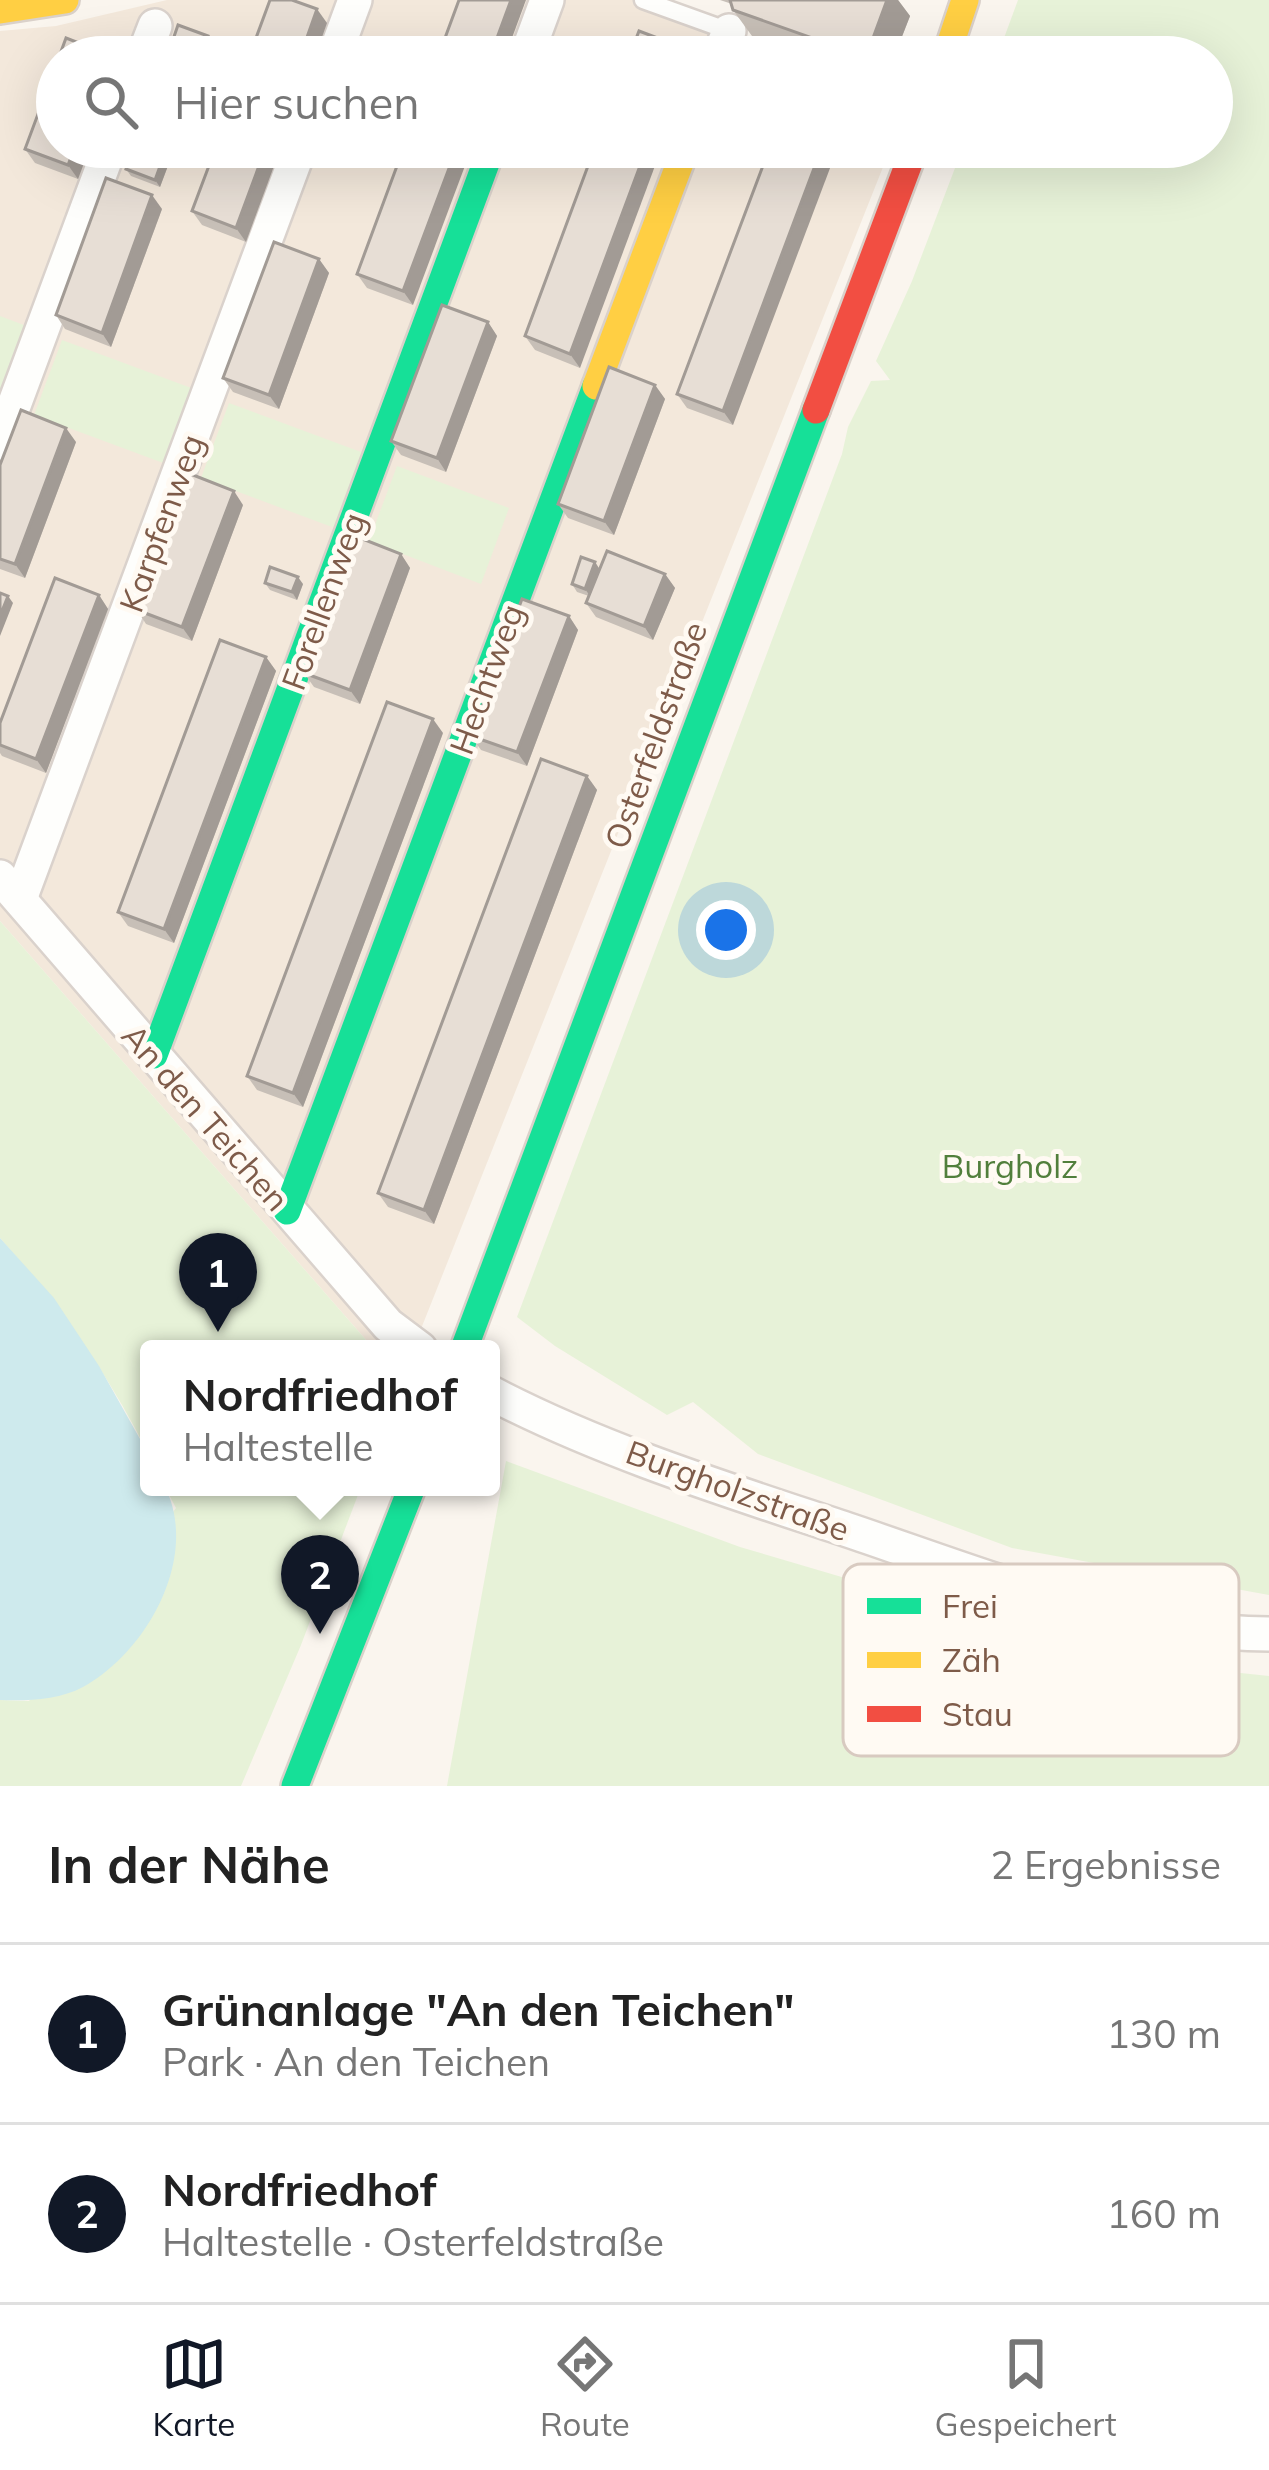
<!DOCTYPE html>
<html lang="de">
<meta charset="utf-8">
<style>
body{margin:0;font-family:Mulish,sans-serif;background:#f2f2f2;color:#222}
.you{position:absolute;left:726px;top:930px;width:42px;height:42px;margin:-30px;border:9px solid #fff;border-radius:50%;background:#1a73e8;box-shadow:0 0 0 18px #1a73e833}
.badge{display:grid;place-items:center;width:78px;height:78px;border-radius:50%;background:#111827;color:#fff;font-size:39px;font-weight:700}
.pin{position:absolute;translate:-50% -99px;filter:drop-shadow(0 3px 6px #0008)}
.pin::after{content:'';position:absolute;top:63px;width:42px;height:36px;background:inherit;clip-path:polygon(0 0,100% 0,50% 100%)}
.popup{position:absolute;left:140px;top:1340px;width:360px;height:156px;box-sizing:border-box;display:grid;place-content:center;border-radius:12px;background:#fff;filter:drop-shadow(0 3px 9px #0005);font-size:39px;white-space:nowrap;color:#767676}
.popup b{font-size:45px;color:#222}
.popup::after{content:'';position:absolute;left:50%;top:100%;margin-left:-24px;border:24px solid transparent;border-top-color:#fff}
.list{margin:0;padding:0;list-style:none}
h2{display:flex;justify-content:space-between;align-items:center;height:156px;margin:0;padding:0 48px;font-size:51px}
h2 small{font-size:39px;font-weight:400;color:#767676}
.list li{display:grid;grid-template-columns:78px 1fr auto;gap:36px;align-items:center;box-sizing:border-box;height:180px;padding:0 48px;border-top:3px solid #e0e0e0}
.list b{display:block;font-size:45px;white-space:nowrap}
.list p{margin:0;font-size:39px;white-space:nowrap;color:#767676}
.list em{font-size:39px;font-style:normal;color:#767676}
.icon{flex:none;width:66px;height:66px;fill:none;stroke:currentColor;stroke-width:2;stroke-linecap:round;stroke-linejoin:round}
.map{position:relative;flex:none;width:1269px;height:1786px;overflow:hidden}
.search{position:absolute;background:#fff;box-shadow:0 12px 48px #0002;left:36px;right:36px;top:36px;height:132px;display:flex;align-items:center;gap:30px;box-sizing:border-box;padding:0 42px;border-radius:66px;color:#767676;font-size:45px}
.sheet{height:516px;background:#fff}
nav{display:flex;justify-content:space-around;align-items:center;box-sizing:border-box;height:168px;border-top:3px solid #e0e0e0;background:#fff;font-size:33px;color:#767676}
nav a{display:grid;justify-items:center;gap:6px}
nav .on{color:#111827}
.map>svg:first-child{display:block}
</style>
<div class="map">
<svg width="1269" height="1786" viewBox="0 0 1269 1786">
<rect width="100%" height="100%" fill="#faf5ee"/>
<!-- residential -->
<polygon fill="#f3e8db" points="167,0 639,0 768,57 57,57 57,147 891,147 413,1349 374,1349 0,921 0,31 56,26"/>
<!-- green -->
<g fill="#e7f2d8">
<polygon points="1018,0 1269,0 1269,1595 1012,1548 758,1454 693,1402 667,1415 555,1346 517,1317 842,454 848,427 871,381 890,380 876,361 912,281 963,147 1212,147 1212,57 997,57"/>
<polygon points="0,316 37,330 0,402"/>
<polygon points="62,340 202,392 174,467 34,415"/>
<polygon points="229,403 369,455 340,530 201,478"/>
<polygon points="397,466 509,508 481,584 369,541"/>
<path d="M 0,921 L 374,1349 L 149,1349 L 149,1455 C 109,1375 60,1305 0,1238 Z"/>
<polygon points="506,1461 740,1547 1127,1661 1269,1676 1269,1786 447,1786"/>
<polygon points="165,1487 361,1487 301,1645 241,1786 0,1786 0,1700 29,1701 176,1508"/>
</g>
<!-- water -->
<path fill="#ceeaed" d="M 0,1238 L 54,1298 L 99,1366 L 149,1455 L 149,1487 L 165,1487 C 200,1557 147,1652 83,1687 C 59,1700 27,1701 0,1700 Z"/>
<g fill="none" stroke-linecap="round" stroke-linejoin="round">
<!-- lane casing -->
<g stroke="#dad2cc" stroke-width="21">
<polyline id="lane" points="643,0 729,31"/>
</g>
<!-- street casing -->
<g stroke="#dad2cc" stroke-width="38">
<g id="street">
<polyline points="143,57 155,26"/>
<polyline points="334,57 355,0"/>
<polyline points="526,57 547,0"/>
<polyline points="719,57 729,31"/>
<polyline points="0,443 110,147"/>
<polyline points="0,877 388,1325 420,1349"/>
<polyline points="20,899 300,147"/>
<path d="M 491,1393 C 604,1452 731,1491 851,1531 C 987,1577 1124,1633 1269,1634"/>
</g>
</g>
<!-- fast casing -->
<g stroke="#dad1ca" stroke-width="32">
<g id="fast">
<polyline points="154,1055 492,147"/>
<polyline points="287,1211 596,386"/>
<polyline points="464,1349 816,410"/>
<polyline points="295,1786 412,1487"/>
</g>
</g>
<!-- slow casing -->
<g stroke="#dad1ca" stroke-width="32">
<g id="slow">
<polyline points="0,10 65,0"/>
<polyline points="946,57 965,0"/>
<polyline points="596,386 686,147"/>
</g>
</g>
<!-- jam casing -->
<g stroke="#dad1ca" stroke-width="32">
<polyline id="jam" points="816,410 915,147"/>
</g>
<!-- lane -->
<use href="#lane" stroke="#fefefc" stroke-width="16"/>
<!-- street -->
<use href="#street" stroke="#fefefc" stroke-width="33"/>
<!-- fast -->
<use href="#fast" stroke="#16e098" stroke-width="27"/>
<!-- slow -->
<use href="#slow" stroke="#ffcf43" stroke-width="27"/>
<!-- jam -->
<use href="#jam" stroke="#f24e42" stroke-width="27"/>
</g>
<!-- wall -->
<g fill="#c7bfb7">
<polygon points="720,0 898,0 910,16 894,57 808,57 752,36 733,10 732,4"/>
<polygon points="57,147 90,147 78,179 35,163 25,149"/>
<polygon points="134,147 175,147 160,187 131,176 126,169"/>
<polygon points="216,147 246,242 202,225 192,211"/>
<polygon points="404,147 413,305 367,288 357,274"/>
<polygon points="595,147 580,368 535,350 525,336"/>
<polygon points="770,147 733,425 687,408 677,394"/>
<polygon points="162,209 111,347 65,329 56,315"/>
<polygon points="319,259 329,273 279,409 233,392 223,378"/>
<polygon points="488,322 497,336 446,472 401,455 391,441"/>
<polygon points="655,385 665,399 614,535 568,518 558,504"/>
<polygon points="76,442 25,578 0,569 0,465"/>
<polygon points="243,505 192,641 146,624 137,610"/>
<polygon points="401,554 410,568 360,704 314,687 304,673"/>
<polygon points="595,562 600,570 665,574 675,588 653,640 596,617 586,603 589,596 577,592 572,584"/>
<polygon points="265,583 303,584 297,600 270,590"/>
<polygon points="99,595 108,609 46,773 2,756 0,753 0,723"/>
<polygon points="569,616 578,630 527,766 481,750 471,736"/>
<polygon points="266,657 276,671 174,943 128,926 118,912"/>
<polygon points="443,733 303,1107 257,1090 247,1076"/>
<polygon points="587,776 597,790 434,1224 388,1207 378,1193"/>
</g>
<!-- shaded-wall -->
<g fill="#a29b95">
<polygon points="511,0 526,0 505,57 490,57"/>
<polygon points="887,0 898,0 910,16 894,57 866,57"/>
<polygon points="317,9 327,23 315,57 300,57"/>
<polygon points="208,36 213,43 208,57 200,57"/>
<polygon points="75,147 90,147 78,179 68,165"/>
<polygon points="167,147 175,147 160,187 155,180"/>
<polygon points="266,147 281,147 246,242 236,228"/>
<polygon points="457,147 472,147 413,305 403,291"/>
<polygon points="647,147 662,147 580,368 570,354"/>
<polygon points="822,147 838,147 733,425 723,411"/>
<polygon points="152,195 162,209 111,347 102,333"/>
<polygon points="319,259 329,273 279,409 269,395"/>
<polygon points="488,322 497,336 446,472 437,458"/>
<polygon points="655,385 665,399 614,535 604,521"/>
<polygon points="66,428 76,442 25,578 15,564"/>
<polygon points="234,491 243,505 192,641 182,627"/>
<polygon points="401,554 410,568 360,704 350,690"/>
<polygon points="595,562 600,570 590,596 585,589"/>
<polygon points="665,574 675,588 653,640 644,626"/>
<polygon points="298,577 303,584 297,600 292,592"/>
<polygon points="99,595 108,609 46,773 36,759"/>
<polygon points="8,596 13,603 0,636 0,616"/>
<polygon points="569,616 578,630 527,766 517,752"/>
<polygon points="266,657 276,671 174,943 164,929"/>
<polygon points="433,719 443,733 303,1107 293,1093"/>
<polygon points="587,776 597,790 434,1224 424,1210"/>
</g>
<!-- building -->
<g fill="#e7ded5" stroke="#a29b95" stroke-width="3">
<polygon points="270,0 292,0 317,9 300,57 249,57"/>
<polygon points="459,0 511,0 490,57 438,57"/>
<polygon points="730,0 887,0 866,57 733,10"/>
<polygon points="178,25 208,36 200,57 167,57"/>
<polygon points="639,31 684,48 681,57 629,57"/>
<polygon points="66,38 110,55 109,57 59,57"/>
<polygon points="57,63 57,147 75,147 68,165 25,149"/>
<polygon points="134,147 167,147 155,180 126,169"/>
<polygon points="216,147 266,147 236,228 192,211"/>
<polygon points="404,147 457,147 403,291 357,274"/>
<polygon points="595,147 647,147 570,354 525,336"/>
<polygon points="770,147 822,147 723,411 677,394"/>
<polygon points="106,178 152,195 102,333 56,315"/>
<polygon points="274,242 319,259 269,395 223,378"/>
<polygon points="442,305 488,322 437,458 391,441"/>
<polygon points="609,367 655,385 604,521 558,504"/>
<polygon points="21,410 66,428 15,564 0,559 0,465"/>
<polygon points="188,473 234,491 182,627 137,610"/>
<polygon points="355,536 401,554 350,690 304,673"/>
<polygon points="607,551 665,574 644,626 586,603"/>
<polygon points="581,557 595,562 585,589 572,584"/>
<polygon points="270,567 298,577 292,592 265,583"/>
<polygon points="55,578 99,595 36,759 0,745 0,723"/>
<polygon points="0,593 8,596 0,616"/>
<polygon points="522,599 569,616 517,752 471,736"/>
<polygon points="220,640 266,657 164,929 118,912"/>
<polygon points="387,702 433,719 293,1093 247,1076"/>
<polygon points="541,759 587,776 424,1210 378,1193"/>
</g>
<g text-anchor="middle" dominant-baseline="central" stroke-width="10" stroke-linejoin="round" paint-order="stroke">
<!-- street labels -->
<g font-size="33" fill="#7e5b49" stroke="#fffaf3">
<text transform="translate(161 523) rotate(-70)">Karpfenweg</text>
<text transform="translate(323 601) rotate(-70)">Forellenweg</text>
<text transform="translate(486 679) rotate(-70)">Hechtweg</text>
<text transform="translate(655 735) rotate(-70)">Osterfeldstraße</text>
<text transform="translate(206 1117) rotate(49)">An den Teichen</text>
<text transform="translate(738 1490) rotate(20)">Burgholzstraße</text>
</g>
<!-- park labels -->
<g font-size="33" fill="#517f3c" stroke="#fffaf3">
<text x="1010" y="1165">Burgholz</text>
</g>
</g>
<!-- legend -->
<rect x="843" y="1564" width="396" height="192" rx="18" fill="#fffaf3" stroke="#d8cac0" stroke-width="3"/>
<rect x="867" y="1598" width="54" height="16" fill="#16e098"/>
<rect x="867" y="1652" width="54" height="16" fill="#ffcf43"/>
<rect x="867" y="1706" width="54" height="16" fill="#f24e42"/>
<g font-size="33" fill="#7e5b49">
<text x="942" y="1618">Frei</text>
<text x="942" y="1672">Zäh</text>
<text x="942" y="1726">Stau</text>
</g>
</svg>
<div class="you"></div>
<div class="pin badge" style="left:218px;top:1332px">1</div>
<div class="pin badge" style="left:320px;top:1634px">2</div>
<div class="popup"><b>Nordfriedhof</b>Haltestelle</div>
<div class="search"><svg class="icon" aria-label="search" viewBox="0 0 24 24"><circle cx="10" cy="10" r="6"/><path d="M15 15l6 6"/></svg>Hier suchen</div>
</div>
<section class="sheet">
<h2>In der Nähe<small>2 Ergebnisse</small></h2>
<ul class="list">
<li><span class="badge">1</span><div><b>Grünanlage &quot;An den Teichen&quot;</b><p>Park · An den Teichen</p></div><em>130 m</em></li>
<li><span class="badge">2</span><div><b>Nordfriedhof</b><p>Haltestelle · Osterfeldstraße</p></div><em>160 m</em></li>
</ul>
</section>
<nav>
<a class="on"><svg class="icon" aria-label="map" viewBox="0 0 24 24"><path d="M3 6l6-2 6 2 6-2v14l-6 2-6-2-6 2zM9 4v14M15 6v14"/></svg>Karte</a>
<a><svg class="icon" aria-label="directions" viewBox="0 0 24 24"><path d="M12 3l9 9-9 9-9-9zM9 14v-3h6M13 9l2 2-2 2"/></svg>Route</a>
<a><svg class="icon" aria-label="saved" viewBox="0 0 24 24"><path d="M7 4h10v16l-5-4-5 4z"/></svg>Gespeichert</a>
</nav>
